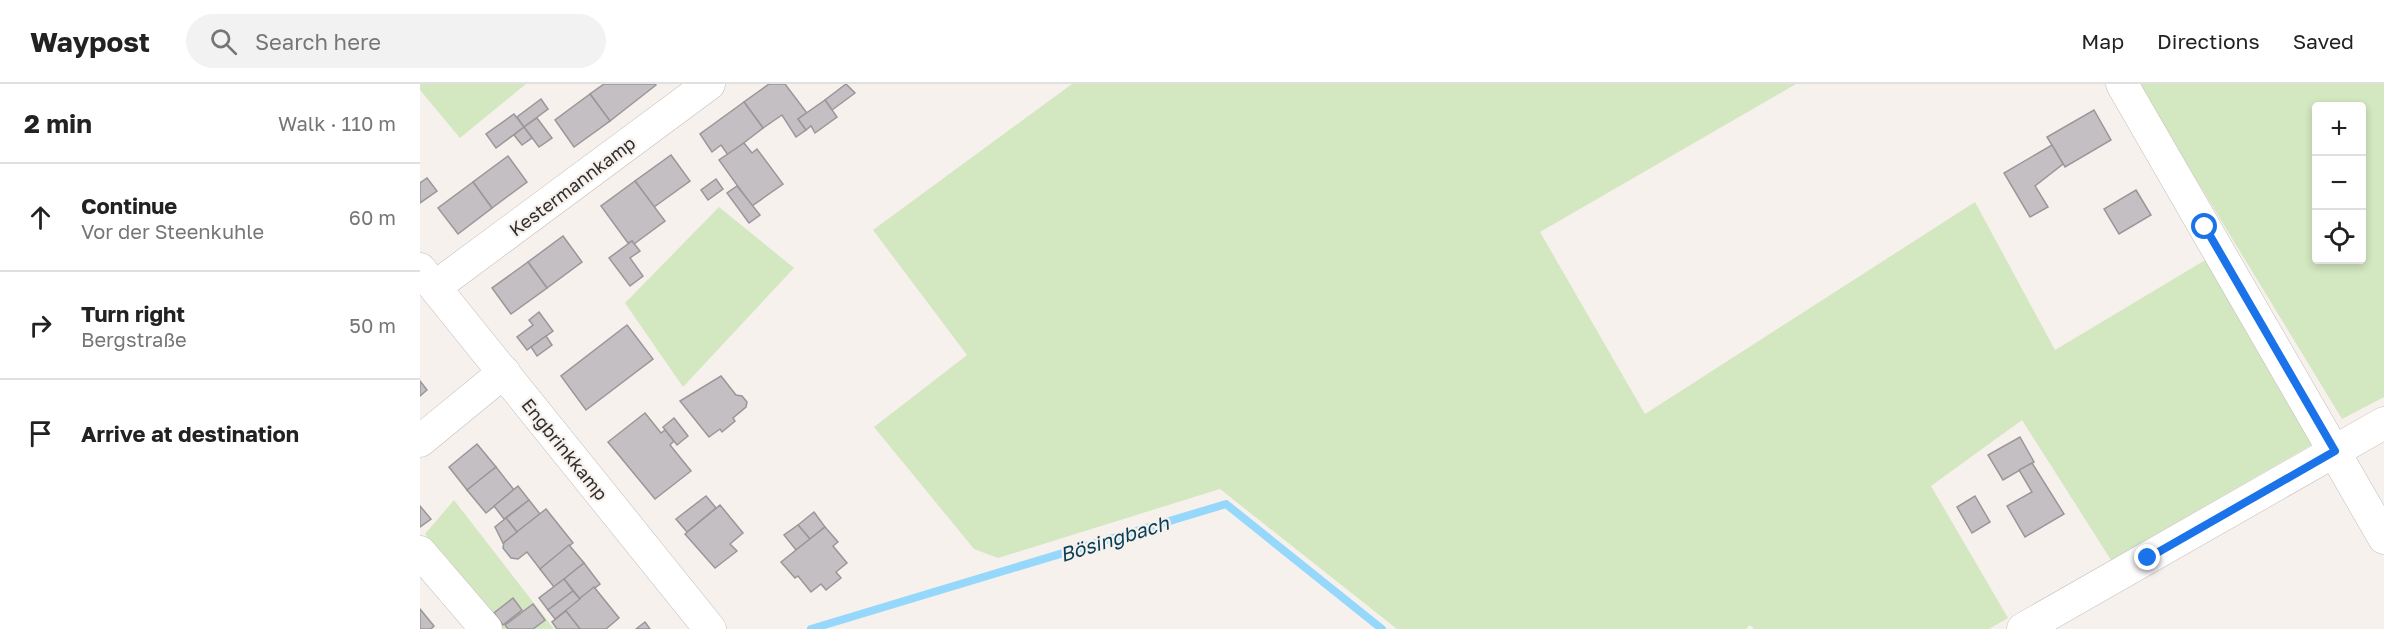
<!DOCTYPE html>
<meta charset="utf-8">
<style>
body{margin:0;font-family:"Golos Text",sans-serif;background:#f2f2f2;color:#222}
.controls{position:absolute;right:18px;top:18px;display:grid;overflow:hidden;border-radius:6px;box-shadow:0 3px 9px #0003}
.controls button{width:54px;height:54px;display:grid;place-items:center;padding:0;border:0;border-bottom:2px solid #e0e0e0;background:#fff;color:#222;font:30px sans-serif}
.stop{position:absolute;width:18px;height:18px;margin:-14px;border:4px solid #1a73e8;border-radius:50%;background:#fff}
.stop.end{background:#1a73e8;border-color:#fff;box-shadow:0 2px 6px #0008}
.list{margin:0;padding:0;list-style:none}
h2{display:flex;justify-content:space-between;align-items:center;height:78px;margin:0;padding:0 24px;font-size:26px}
h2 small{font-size:20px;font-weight:400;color:#767676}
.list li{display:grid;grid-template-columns:39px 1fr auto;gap:18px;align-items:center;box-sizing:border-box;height:108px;padding:0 24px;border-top:2px solid #e0e0e0}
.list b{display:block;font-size:22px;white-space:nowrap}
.list p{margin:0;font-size:20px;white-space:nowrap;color:#767676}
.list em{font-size:20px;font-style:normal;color:#767676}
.icon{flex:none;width:33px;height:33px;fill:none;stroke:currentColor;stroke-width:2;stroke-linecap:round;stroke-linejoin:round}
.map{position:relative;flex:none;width:1964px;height:545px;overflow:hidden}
header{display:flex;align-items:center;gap:36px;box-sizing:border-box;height:84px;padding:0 30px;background:#fff;border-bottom:2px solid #e0e0e0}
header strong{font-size:28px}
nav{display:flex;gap:33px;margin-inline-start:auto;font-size:21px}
.search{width:420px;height:54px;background:#f2f2f2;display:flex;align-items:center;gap:15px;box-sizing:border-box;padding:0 21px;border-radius:33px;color:#767676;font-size:22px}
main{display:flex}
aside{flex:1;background:#fff}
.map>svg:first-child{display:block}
</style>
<header>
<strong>Waypost</strong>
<div class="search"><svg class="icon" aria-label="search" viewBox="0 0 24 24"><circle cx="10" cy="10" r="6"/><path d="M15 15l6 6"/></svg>Search here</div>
<nav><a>Map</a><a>Directions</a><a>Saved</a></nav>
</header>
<main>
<aside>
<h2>2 min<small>Walk · 110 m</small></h2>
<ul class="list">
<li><svg class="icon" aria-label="ahead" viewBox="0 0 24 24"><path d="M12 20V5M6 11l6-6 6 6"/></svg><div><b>Continue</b><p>Vor der Steenkuhle</p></div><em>60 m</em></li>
<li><svg class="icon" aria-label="right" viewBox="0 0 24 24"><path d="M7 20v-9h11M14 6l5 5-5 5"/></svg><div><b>Turn right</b><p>Bergstraße</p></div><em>50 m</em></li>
<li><svg class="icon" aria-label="arrive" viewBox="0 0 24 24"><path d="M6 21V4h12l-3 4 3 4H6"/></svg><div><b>Arrive at destination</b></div></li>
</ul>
</aside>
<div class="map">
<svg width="1964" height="545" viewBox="0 0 1964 545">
<rect width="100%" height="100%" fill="#f7f1ed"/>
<!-- green -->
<g fill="#d3e7c1" fill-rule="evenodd">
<polygon points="0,0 106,0 40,54 0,6"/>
<polygon points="652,0 1376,0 1120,148 1225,330 1555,118 1635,266 1787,175 1893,360 1691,476 1602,336 1511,402 1588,534 1569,545 1334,545 1330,541 1326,545 977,545 800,405 578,474 554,465 454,343 547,271 453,146"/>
<path d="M 1718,0 L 1964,0 L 1964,313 L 1922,335 ZM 1896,22 L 1942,22 L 1942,176 L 1896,176 Z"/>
<polygon points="299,123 374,184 263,303 205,219"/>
<polygon points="34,416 134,545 81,545 5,450"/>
</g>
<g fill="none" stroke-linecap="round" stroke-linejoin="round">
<!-- stream -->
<polyline stroke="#95d8fb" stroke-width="8" points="391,545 806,420 962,545"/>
</g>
<!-- building -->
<g fill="#c4bfc3" stroke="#9b969a" stroke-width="1.5">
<polygon points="184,0 235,0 236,1 190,37 170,10"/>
<polygon points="349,0 365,0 387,29 378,35 386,46 376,53 362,31 343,44 324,18"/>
<polygon points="426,0 435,9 412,26 405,16"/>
<polygon points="170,10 190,37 154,63 135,36"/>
<polygon points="121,15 128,25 104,43 97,33"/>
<polygon points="405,16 417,33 395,49 391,42 386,46 378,35"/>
<polygon points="324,18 343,44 308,71 301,61 292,68 280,50"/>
<polygon points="1674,26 1691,56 1645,83 1627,53"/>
<polygon points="94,30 104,43 76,64 66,50"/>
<polygon points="117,34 132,54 119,63 104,43"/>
<polygon points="104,43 112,54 102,61 94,51"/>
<polygon points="324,59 332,69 337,65 363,100 332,122 299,76"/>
<polygon points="1632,61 1643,80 1615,102 1628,123 1610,133 1584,89"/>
<polygon points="251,71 270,97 234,123 215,97"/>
<polygon points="88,72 107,98 72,124 53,98"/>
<polygon points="7,94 17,107 0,119 0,99"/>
<polygon points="296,95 303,105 288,116 281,106"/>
<polygon points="215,97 245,137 214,160 212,157 208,159 181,122"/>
<polygon points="53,98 72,124 38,150 18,124"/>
<polygon points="317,102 340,131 329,139 307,109"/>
<polygon points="1716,106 1731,131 1699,150 1684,125"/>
<polygon points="143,152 162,178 127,204 108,178"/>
<polygon points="212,157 220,167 210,174 223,192 210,202 189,174"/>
<polygon points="108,178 127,204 91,230 72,204"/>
<polygon points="119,228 133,247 107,266 97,253 113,241 109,236"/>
<polygon points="207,241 233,275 166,326 141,292"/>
<polygon points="126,252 132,261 117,272 111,263"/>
<polygon points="301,292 316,311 322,312 327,318 326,323 313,334 315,337 302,348 300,345 289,353 260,317"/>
<polygon points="0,297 7,306 0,312"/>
<polygon points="225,329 241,349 245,346 254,357 250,361 271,387 235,415 188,358"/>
<polygon points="254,334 268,352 257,361 243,343"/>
<polygon points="1600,353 1614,378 1583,396 1568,371"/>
<polygon points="57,360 76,383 47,406 29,383"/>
<polygon points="1612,379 1644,430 1605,453 1587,422 1612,408 1599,386"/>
<polygon points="76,383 94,406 66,429 47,406"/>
<polygon points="98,402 109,416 84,435 74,422"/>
<polygon points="286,412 296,424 267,448 256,435"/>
<polygon points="1555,412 1570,438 1552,449 1537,423"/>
<polygon points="109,416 120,430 97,448 86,434"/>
<polygon points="300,421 323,449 310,460 317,467 295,484 265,450"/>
<polygon points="0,422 11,435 0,443"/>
<polygon points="126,425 153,459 120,485 107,468 98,475 91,474 83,464 84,458"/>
<polygon points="394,428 405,443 390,455 378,441"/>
<polygon points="86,434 97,448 83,459 75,443"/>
<polygon points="378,441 390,455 376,466 364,451"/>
<polygon points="405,443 418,458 413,462 427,479 416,488 421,494 406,506 401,500 391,508 378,492 375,494 361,478"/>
<polygon points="149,461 164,479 134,503 120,485"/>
<polygon points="164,479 180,500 160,515 144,495"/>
<polygon points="144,495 153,507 128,526 119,514"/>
<polygon points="174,503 199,534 186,545 160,545 145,526"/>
<polygon points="153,507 160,515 135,535 128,526"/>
<polygon points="93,514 102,526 83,541 74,529"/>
<polygon points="113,520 125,536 113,545 88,545 85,541"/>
<polygon points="0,525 14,542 11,545 0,545"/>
<polygon points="146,527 160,545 137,545 132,538"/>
<polygon points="225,538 230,545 216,545"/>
</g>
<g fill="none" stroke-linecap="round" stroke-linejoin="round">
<!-- minor casing -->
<g stroke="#c3bdb9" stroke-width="33">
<g id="minor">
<polyline points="1702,0 1964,454"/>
<polyline points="0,185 290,545"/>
<polyline points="15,203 289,0"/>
<polyline points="0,357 84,288"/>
<polyline points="0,468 66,545"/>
<polyline points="1603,545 1964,339"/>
</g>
</g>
<!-- minor -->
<use href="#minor" stroke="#fff" stroke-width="32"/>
</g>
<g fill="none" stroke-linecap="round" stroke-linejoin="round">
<!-- route -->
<polyline stroke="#1a73e8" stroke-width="8" points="1728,474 1915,367 1785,143"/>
</g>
<g text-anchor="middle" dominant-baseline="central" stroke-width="4.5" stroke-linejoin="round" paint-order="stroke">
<!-- street labels -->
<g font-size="18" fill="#312f2d" stroke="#f7f1ed">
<text transform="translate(152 102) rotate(-37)">Kestermannkamp</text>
<text transform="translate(145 365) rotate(51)">Engbrinkkamp</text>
</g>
<!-- water labels -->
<g font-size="20" font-style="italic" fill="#053f57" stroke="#f7f1ed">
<text transform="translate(694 454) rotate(-17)">Bösingbach</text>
</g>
</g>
</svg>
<div class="controls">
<button>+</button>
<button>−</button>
<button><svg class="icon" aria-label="locate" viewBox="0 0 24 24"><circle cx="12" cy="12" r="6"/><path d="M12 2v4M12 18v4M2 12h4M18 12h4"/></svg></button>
</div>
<div class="stop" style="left:1785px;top:143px"></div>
<div class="stop end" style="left:1728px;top:474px"></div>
</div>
</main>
